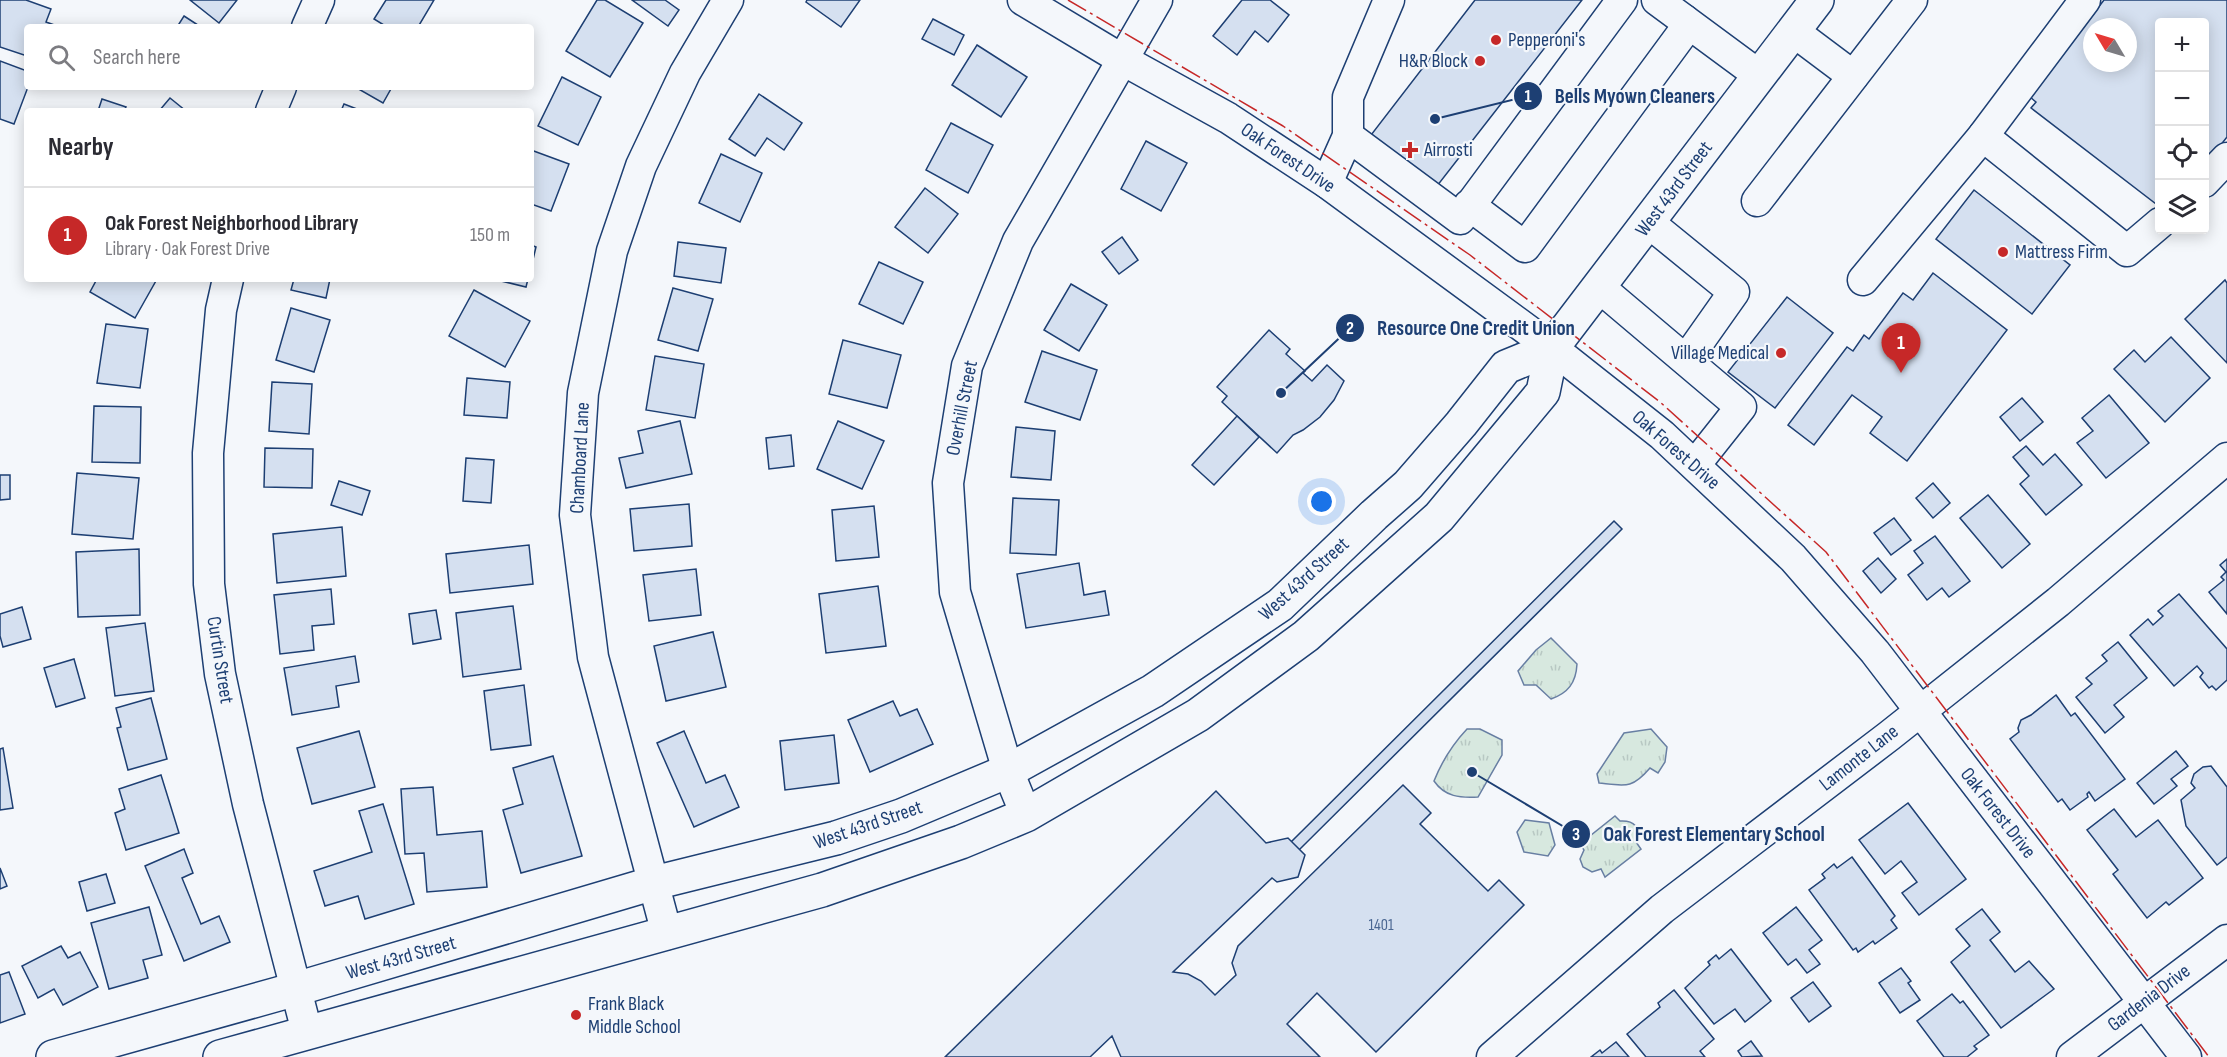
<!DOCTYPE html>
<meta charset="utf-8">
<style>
body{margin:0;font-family:"Sofia Sans Condensed",sans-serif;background:#f7f7f7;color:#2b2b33}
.controls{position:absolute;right:18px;top:18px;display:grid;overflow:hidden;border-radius:6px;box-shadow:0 3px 15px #0003}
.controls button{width:54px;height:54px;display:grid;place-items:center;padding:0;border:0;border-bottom:2px solid #e1e1e2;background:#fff;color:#2b2b33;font:30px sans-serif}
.compass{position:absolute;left:2083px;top:18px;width:54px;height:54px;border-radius:50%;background:#fff;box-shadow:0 3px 15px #0003;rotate:308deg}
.you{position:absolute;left:1322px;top:502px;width:21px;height:21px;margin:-15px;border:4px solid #fff;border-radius:50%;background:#1a73e8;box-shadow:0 0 0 9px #1a73e833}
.badge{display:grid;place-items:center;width:39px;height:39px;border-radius:50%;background:#c62828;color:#fff;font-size:20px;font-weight:700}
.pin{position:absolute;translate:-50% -50px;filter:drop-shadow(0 2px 3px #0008)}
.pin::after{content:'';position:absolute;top:32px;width:21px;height:18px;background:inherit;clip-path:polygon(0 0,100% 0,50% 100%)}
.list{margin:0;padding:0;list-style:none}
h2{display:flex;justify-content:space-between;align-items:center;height:78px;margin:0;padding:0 24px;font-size:26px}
h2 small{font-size:20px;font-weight:400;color:#7c7c81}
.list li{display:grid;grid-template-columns:39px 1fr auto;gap:18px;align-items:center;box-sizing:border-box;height:96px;padding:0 24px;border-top:2px solid #e1e1e2}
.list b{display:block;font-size:22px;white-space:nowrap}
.list p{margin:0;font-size:20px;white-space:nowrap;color:#7c7c81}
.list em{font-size:20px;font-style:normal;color:#7c7c81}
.icon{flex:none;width:33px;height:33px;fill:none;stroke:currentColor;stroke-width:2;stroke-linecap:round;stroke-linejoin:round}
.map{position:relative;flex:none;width:2227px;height:1057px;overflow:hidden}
.search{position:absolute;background:#fff;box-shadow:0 3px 15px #0003;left:24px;top:24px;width:510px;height:66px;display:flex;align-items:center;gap:15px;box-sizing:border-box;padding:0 21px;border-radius:6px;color:#7c7c81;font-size:22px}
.panel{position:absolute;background:#fff;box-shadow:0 3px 15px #0003;left:24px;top:108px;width:510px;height:174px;border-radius:6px}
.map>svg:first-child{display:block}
</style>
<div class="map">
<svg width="2227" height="1057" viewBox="0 0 2227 1057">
<defs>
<pattern id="park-tufts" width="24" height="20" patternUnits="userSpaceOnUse" patternTransform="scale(1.5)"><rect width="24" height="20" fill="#d7e8df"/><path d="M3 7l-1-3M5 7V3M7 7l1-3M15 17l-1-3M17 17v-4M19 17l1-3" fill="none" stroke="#b8c8c3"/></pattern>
</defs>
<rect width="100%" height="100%" fill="#f4f7fb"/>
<!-- park -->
<g fill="url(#park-tufts)" stroke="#687fa3" stroke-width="1.5">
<path d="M 1551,638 L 1577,664 C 1576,683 1568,693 1551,699 L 1536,685 L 1524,685 L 1518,671 L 1536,650 Z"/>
<path d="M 1467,729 L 1480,729 L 1502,740 L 1502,755 L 1478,797 C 1460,798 1445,797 1434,781 C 1442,761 1452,745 1467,729 Z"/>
<path d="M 1651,729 L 1667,747 L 1665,762 L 1658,773 L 1650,768 C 1632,789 1626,786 1599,783 L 1597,774 L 1624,733 Z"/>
<path d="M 1615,816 L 1620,821 C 1634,820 1641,827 1636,842 L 1641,849 L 1605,877 L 1601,869 L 1592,872 L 1583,867 L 1580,859 L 1584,850 L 1580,844 Z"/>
<polygon points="1525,820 1549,823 1555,845 1548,856 1524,852 1517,832"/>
</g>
<!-- building -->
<g fill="#d5e0f0" stroke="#1d3f73" stroke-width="1.5" fill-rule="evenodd">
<polygon points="0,0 26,0 51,9 46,22 60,27 27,27 27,56 0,47"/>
<polygon points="190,0 237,0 219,23"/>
<polygon points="386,0 434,0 418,27 387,27 374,19"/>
<polygon points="597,0 605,0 643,23 610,77 566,51"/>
<polygon points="632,0 665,0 679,10 668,26"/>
<polygon points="807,0 860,0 841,27 806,2"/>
<polygon points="1242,0 1270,0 1289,15 1268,42 1255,31 1237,55 1213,36"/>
<polygon points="1475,0 1582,0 1437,186 1371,135"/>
<path d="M 2104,0 L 2227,0 L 2227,137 L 2204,166 L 2204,22 L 2160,22 L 2160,207 L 2031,108 L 2036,102 L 2030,97 ZM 2092,27 L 2128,27 L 2128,63 L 2092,63 Z"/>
<polygon points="184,16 201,27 177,27"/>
<polygon points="933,19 964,35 954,55 922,39"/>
<polygon points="977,45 1027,77 1001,117 952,85"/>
<polygon points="0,61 27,71 28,87 14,124 0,119"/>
<polygon points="562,77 601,97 578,145 538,126"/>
<polygon points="355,87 392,87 383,103"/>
<polygon points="759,94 802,123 784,150 767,138 755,156 729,139"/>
<polygon points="170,98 186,111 159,111"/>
<polygon points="102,99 126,107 124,111 98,111"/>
<polygon points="344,104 362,111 341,111"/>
<polygon points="951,123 993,145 968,193 926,170"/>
<polygon points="1146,141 1187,163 1161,211 1121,189"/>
<polygon points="531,150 569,164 551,211 531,204"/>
<polygon points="721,154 762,173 740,222 699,203"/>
<polygon points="925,188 958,214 928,253 895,227"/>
<polygon points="1974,190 2070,265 2032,314 1936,239"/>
<polygon points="1122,237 1138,260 1119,274 1102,252"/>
<polygon points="678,242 726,248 721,283 674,276"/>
<polygon points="531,245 536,247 531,268"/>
<polygon points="879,262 923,282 903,324 859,304"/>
<polygon points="1933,273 2007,330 1907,461 1870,433 1882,417 1852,395 1814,445 1788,425 1847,347 1853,351 1864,335 1869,339 1903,293 1913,300"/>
<polygon points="97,279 157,279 135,318 90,292"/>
<polygon points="294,279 330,279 326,298 291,290"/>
<polygon points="493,279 528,279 526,287"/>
<polygon points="2225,280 2227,283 2227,363 2185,319"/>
<polygon points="1071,284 1107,305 1079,351 1044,330"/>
<polygon points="673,288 713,299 698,351 658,340"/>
<polygon points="474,290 530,321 505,367 449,336"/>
<polygon points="1787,297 1833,333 1775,408 1728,372"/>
<polygon points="291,308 330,320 314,372 276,360"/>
<polygon points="106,324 148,329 140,388 97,383"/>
<polygon points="1269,330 1290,349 1286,354 1305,371 1303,373 1312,381 1327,365 1344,381 1334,400 1320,417 1303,430 1293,435 1277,453 1222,402 1227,396 1217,387"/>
<polygon points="2171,337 2210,378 2165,422 2114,369 2134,350 2145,362"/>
<polygon points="843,340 901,355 887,408 829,394"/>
<polygon points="1042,351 1097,370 1080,420 1025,402"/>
<polygon points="655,356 704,364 695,418 646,410"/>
<polygon points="467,378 510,382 507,418 464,415"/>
<polygon points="272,382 312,384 309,434 269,431"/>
<polygon points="2109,395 2149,443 2106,478 2077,443 2093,431 2082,418"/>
<polygon points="2022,398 2043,422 2020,441 2000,417"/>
<polygon points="94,406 141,407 140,463 92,462"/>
<polygon points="1237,416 1259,437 1214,485 1192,465"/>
<polygon points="680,421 692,474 626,488 619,458 643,453 638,431"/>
<polygon points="838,421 884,441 862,489 817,469"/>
<polygon points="1016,427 1055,431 1051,480 1011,477"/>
<polygon points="791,435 794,466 769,469 766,438"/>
<polygon points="2026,446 2043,465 2055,454 2082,485 2046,515 2020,484 2029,476 2013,457"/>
<polygon points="265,448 313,449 312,488 264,487"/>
<polygon points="466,458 494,460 491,503 463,501"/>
<polygon points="77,473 139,478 133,539 72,534"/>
<polygon points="0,475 10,475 10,499 0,500"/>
<polygon points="339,481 370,491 362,515 331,505"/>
<polygon points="1933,483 1950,503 1933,518 1916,498"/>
<polygon points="1988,495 2030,544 2002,568 1960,518"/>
<polygon points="1013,498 1059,500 1056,555 1010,553"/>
<polygon points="689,504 692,546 634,551 630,509"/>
<polygon points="874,506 879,557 836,561 832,510"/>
<polygon points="1894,518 1911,540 1891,555 1874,533"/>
<polygon points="1614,521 1622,529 1299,850 1291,842"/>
<polygon points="342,527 346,576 277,583 273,534"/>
<polygon points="1935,536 1970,581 1949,597 1942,588 1927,600 1908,575 1923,563 1914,551"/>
<polygon points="529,545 533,584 450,593 446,554"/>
<polygon points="139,549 140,615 78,617 76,552"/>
<polygon points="1878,558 1896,579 1881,593 1863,571"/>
<polygon points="2227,559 2227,614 2209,592 2224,580 2221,577 2226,572 2220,565"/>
<polygon points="1079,563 1084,595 1105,591 1109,615 1026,628 1017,574"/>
<polygon points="696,569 701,615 649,621 643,575"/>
<polygon points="878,586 886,646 826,653 819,594"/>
<polygon points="331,589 334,624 312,626 314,650 280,654 274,595"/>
<polygon points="2179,594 2227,649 2227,680 2216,690 2212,686 2209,688 2200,677 2203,673 2197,666 2174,686 2130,635 2148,619 2153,625 2163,616 2158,611"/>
<polygon points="513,606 521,669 463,677 456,613"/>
<polygon points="22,607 31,639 3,647 0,636 0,614"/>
<polygon points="436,610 441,639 413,644 409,614"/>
<polygon points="145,623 154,691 115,696 106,628"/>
<polygon points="713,632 726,687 666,701 654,646"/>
<polygon points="2118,642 2147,678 2114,705 2124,717 2105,733 2076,697 2092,684 2086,678 2107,661 2102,655"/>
<polygon points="355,656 359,682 336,686 339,707 292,715 284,668"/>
<polygon points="74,659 85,698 56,707 44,668"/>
<polygon points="524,685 531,745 491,750 484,691"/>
<polygon points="2056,695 2071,716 2075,713 2125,779 2095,801 2089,792 2087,794 2088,797 2070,810 2062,799 2058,802 2010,739 2019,732 2018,728 2021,720 2031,715"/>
<polygon points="151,698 167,759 128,770 117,728 121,727 116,708"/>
<polygon points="893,701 900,716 917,709 933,744 870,772 848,720"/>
<polygon points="359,731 375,787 312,804 297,748"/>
<polygon points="684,731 706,783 725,775 739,807 694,827 657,743"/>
<polygon points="834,735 839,783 785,790 780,741"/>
<polygon points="3,748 13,808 0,810 0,749"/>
<polygon points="2176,751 2188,766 2171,779 2177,786 2154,804 2137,783"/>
<polygon points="553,756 582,856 521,873 503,810 523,804 513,768"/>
<polygon points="2211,766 2227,787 2227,857 2217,865 2186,826 2181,800 2195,788 2191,783 2194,774 2203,767"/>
<polygon points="161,775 179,833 126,850 115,813 125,809 119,789"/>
<polygon points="1403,785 1431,813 1420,824 1488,891 1499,880 1524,905 1376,1052 1317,993 1287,1024 1320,1057 1121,1057 1112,1036 1090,1057 945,1057 1216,791 1266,843 1288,838 1305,855 1298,877 1277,882 1272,878 1173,972 1188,974 1201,981 1215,995 1236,975 1232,963 1238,946"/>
<polygon points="433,787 437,835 482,831 487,887 427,892 424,853 405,854 401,789"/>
<polygon points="1908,803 1966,879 1919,915 1902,893 1917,882 1901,861 1885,874 1859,840"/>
<polygon points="383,804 414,904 365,919 358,896 325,906 314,871 372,852 359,811"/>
<polygon points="2114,809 2136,837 2158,820 2203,878 2169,905 2166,902 2147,918 2113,874 2118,870 2087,830"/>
<polygon points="184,849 193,873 182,878 201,924 219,916 230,942 184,961 145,866"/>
<polygon points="1852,857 1895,916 1891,920 1897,928 1875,944 1873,941 1858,952 1856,948 1853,950 1809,890 1825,878 1822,874 1834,864 1837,868"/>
<polygon points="0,868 7,886 0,889"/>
<polygon points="106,874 115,903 87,911 79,882"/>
<polygon points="149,907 162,955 143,960 148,978 109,989 91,923"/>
<polygon points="1796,907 1822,940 1809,950 1820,964 1807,973 1796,959 1788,965 1763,933"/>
<polygon points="1982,909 2000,932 1990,940 2015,972 2029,961 2054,989 2001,1028 1951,962 1970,946 1956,929"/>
<polygon points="61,946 68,958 80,952 98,987 63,1005 54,989 38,998 22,966"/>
<polygon points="1731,949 1771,1001 1745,1022 1735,1009 1714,1024 1685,988 1710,965 1708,962 1716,955 1719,959"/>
<polygon points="1901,968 1911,981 1908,983 1920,1000 1900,1013 1879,983"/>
<polygon points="9,972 25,1014 0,1023 0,975"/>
<polygon points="1813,982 1831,1006 1809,1022 1791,998"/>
<polygon points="1674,990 1714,1039 1700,1051 1705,1057 1646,1057 1627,1034 1660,1007 1658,1003"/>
<polygon points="1952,994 1960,1003 1963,1001 1989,1035 1974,1046 1977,1049 1967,1057 1944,1057 1917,1021"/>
<polygon points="1751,1041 1762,1056 1742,1057 1738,1051"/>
<polygon points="1616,1042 1629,1057 1591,1057 1600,1050 1602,1053"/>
</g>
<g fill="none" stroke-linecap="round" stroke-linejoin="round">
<!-- minor casing -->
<g stroke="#1d3f73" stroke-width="33">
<g id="minor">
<polyline points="1023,0 1123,60 1228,118 1327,183 1552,348 1662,435 1793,558 1875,652 2186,1057"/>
<polyline points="1657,0 1760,76"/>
<polyline points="307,27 319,0"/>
<polyline points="1793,31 1853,76"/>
<polyline points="271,111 281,87"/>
<polyline points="1348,136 1460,219 1622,0"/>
<polyline points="1983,136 2127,251 2160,223"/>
<polyline points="2204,182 2227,158"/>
<polyline points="1327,183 1348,136 1348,97 1389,0"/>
<polyline points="1757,201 1912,0"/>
<polyline points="1469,205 1525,247 1684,31 1684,20"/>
<polyline points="1648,222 1734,292 1686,360"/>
<polyline points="228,279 221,310 208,453 209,584 220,674 248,804 307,1032"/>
<polyline points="1863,280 1983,136 2085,0"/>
<polyline points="1599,287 1741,407 1695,465"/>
<polyline points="1026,815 1008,771 955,592 948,483 967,366 1018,241 1157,0"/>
<polyline points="667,934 593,657 575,515 583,393 612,251 641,166 685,73 728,0"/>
<polyline points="1492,1057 1662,909 1889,736 2058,602 2227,458"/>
<polyline points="2072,1057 2227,940"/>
</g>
</g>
<!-- major casing -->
<g stroke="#1d3f73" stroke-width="36">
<g id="major">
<polyline points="53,1057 296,989 654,883 836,838 901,816 1008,771 1153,691 1280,605 1374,515 1408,485 1461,424 1506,367 1552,348"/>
<polyline points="220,1057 822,890 961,842 1026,815 1198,715 1306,636 1439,517 1543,392 1552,348 1817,0"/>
</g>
</g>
<!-- minor -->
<use href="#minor" stroke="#f4f7fb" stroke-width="30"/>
<!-- major -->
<use href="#major" stroke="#f4f7fb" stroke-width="33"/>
<!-- power -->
<polyline stroke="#c62828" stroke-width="1.5" stroke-dasharray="21 4.5 3 4.5" stroke-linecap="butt" points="1068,0 1283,126 1470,255 1660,402 1826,552 2209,1057"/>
</g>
<!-- markers -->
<g fill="#c62828" stroke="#f4f7fb" stroke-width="2">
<circle cx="1496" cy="40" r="6"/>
<circle cx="1480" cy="61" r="6"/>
<path d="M1407 141h6v6h6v6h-6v6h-6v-6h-6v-6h6z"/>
<circle cx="2003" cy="252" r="6"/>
<circle cx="1781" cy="353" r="6"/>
<circle cx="576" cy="1015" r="6"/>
</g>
<g text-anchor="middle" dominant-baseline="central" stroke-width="4.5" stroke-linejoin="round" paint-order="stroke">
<!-- number labels -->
<g font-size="16" fill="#4b6792">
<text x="1381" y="925">1401</text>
</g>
<!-- poi labels -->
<g font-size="20" fill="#1d3f73" stroke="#f4f7fb" text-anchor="start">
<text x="1508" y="40">Pepperoni's</text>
<text x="1468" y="61" text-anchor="end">H&amp;R Block</text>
<text x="1424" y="150">Airrosti</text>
<text x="2015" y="252">Mattress Firm</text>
<text x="1769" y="353" text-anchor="end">Village Medical</text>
<text x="588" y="1004">Frank Black<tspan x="588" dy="23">Middle School</tspan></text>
</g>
<!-- street labels -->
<g font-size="20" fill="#1d3f73" stroke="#f4f7fb">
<text transform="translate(1288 158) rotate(34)">Oak Forest Drive</text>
<text transform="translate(1674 189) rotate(-53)">West 43rd Street</text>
<text transform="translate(962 408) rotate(-79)">Overhill Street</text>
<text transform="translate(1676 450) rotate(41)">Oak Forest Drive</text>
<text transform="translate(580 458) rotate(-87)">Chamboard Lane</text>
<text transform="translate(1304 579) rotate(-42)">West 43rd Street</text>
<text transform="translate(220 660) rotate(81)">Curtin Street</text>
<text transform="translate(1859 758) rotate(-38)">Lamonte Lane</text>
<text transform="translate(1998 813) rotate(52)">Oak Forest Drive</text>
<text transform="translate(868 825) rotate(-19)">West 43rd Street</text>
<text transform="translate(401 958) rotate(-16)">West 43rd Street</text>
<text transform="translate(2149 998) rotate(-37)">Gardenia Drive</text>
</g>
</g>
<!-- callouts -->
<path fill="none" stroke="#1d3f73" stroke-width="2" d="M1435 119L1528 96M1281 393L1350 328M1472 772L1576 834"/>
<g fill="#1d3f73" stroke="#f4f7fb" stroke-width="2">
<circle cx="1435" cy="119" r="6"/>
<circle cx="1281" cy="393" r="6"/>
<circle cx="1472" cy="772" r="6"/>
<circle cx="1528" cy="96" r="15"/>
<circle cx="1350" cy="328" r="15"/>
<circle cx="1576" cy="834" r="15"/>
</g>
<g font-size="18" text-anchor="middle" font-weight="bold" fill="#fff">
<text x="1528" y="102">1</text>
<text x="1350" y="334">2</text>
<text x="1576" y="840">3</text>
</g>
<g font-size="21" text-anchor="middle" font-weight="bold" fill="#1d3f73" stroke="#f4f7fb" stroke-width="4.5" stroke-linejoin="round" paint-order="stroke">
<text x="1635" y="103">Bells Myown Cleaners</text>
<text x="1476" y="335">Resource One Credit Union</text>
<text x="1714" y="841">Oak Forest Elementary School</text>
</g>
</svg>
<div class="controls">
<button>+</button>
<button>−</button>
<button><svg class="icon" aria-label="locate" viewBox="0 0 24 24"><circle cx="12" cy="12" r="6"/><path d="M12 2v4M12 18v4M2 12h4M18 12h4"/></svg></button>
<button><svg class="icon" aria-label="layers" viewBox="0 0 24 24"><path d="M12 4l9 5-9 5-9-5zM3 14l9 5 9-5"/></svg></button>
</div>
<svg class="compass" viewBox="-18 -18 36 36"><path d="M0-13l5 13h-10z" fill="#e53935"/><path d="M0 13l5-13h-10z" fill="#7c7c81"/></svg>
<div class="you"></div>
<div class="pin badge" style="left:1901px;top:373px">1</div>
<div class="search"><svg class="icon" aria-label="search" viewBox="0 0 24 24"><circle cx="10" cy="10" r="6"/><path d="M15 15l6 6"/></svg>Search here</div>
<section class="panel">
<h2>Nearby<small></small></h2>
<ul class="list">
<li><span class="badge">1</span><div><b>Oak Forest Neighborhood Library</b><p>Library · Oak Forest Drive</p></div><em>150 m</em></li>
</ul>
</section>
</div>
